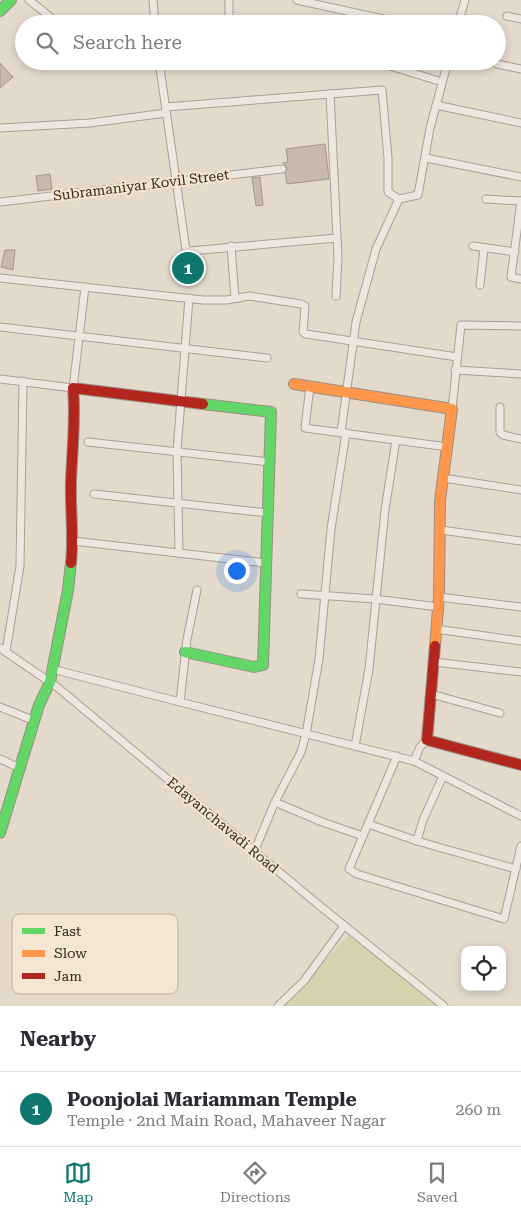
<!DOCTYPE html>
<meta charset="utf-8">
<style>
body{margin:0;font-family:"Roboto Serif",serif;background:#f2f2f3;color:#2b2b33}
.controls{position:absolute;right:15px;bottom:15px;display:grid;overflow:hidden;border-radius:10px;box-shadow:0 2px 8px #0003}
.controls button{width:45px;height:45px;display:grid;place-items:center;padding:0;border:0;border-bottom:1px solid #e1e1e2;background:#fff;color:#2b2b33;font:25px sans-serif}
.you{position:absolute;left:236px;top:570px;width:18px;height:18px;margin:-12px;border:4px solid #fff;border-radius:50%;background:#1a73e8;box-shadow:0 0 0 8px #1a73e833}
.badge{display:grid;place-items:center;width:32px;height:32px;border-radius:50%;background:#0f766e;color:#fff;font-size:16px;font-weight:700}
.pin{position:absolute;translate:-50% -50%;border:2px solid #fff;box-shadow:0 1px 5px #0006}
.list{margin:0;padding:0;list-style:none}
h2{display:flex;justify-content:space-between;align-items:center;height:65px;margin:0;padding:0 20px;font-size:21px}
h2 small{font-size:16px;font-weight:400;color:#7c7c81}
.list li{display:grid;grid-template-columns:32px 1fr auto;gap:15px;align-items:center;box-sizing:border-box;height:75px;padding:0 20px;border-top:1px solid #e1e1e2}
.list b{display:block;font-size:19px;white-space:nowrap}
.list p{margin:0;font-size:16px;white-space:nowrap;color:#7c7c81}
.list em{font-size:16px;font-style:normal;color:#7c7c81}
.icon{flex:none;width:28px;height:28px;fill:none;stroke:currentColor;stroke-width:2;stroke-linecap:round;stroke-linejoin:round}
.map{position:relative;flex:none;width:521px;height:1006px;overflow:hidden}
.search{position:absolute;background:#fff;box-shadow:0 2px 8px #0003;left:15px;right:15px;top:15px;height:55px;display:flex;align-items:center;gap:12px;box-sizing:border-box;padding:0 18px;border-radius:28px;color:#7c7c81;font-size:19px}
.sheet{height:140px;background:#fff}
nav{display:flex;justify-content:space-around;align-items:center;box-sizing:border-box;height:70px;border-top:1px solid #e1e1e2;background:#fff;font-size:14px;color:#7c7c81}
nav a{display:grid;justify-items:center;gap:2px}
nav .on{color:#0f766e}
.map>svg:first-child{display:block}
</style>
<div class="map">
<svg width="521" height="1006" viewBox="0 0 521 1006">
<rect width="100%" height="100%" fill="#e4dacc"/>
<!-- green -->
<polygon fill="#d7d2ae" points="352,932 442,1006 281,1006"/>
<!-- building -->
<g fill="#c8b8ad" stroke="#a4958b">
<polygon points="0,63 13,77 0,88"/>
<polygon points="325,144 329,179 287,184 285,173 287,168 283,163 288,162 286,149"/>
<polygon points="50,174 52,189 38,191 36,176"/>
<polygon points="260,177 263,205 256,206 252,178"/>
<polygon points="5,250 15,250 13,270 1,267"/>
<polygon points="180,256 194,256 196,280 183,281"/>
</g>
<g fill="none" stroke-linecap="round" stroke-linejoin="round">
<!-- street casing -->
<g stroke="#a99f95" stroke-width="9">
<g id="street">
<polyline points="29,0 59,24"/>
<polyline points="153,0 155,24"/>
<polyline points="229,0 229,24"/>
<polyline points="297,0 406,24"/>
<polyline points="507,16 521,19"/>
<polyline points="458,24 465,0"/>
<polyline points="159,61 186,250 190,251 336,238"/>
<polyline points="374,61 442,82"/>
<polyline points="497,64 521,69"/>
<polyline points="330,94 382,90 388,158 388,192 399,199 376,249 356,322 341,432"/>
<polyline points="436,105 521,123"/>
<polyline points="166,107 330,94 338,257 336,296"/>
<polyline points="0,128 90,123 166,113"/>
<polyline points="426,158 521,177"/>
<polyline points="399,199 418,195 430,128 448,61"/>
<polyline points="486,199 520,201"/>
<polyline points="521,201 511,277 521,279"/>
<polyline points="0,202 282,169"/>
<polyline points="231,246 235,298"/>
<polyline points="473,246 515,252"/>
<polyline points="0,278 203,300 227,300 249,296 301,304 305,306 303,332 306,334 457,357"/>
<polyline points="480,285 484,248"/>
<polyline points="0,327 267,358"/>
<polyline points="455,370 521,374"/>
<polyline points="0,379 73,388 85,287"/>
<polyline points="310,386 305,428 448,447"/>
<polyline points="500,407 500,432 503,435 521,439"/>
<polyline points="452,409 461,325 521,326"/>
<polyline points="88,442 269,462"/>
<polyline points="443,478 521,490"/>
<polyline points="94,494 268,513"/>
<polyline points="441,530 521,541"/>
<polyline points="73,541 266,563"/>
<polyline points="179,553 177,451 189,298"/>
<polyline points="197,590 187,639 180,702 414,761 521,816"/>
<polyline points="301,594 375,599 438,607"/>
<polyline points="439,597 521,607"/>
<polyline points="436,629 521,641"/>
<polyline points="0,648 57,687 320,906 444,1006"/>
<polyline points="6,651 20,566 23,381"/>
<polyline points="434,662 521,672"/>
<polyline points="52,669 180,702"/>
<polyline points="431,694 500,713"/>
<polyline points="0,707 35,721"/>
<polyline points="355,746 369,669 385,510 396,440"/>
<polyline points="397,756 368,824 417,841 516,869"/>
<polyline points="0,759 20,768"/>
<polyline points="414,761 420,747 427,740"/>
<polyline points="275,802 322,822 363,836"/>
<polyline points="368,824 349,869 357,874 504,919 521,846"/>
<polyline points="417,841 423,820 443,776"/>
<polyline points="254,852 275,802 301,752 306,734 319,659 331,529 346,433"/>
<polyline points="278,1006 304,981 344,926"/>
</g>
</g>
<!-- fast casing -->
<g stroke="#988f85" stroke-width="12">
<g id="fast">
<polyline points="0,11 11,0"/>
<polyline points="185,652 254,667 263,665 271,412 203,404"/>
<polyline points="0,833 39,705 50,682 68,590 71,563"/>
</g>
</g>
<!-- slow casing -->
<g stroke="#988f85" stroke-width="12">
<polyline id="slow" points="294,384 452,409 440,501 439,597 435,646"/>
</g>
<!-- jam casing -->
<g stroke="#988f85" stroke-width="12">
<g id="jam">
<path d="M 71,563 C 74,535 70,509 71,481 C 72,450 76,419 73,388 L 203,404"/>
<polyline points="435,646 427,740 521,765"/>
</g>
</g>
<!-- street -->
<use href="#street" stroke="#ece6de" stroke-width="7"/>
<!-- fast -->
<use href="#fast" stroke="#63d668" stroke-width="10"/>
<!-- slow -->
<use href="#slow" stroke="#ff974d" stroke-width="10"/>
<!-- jam -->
<use href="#jam" stroke="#b3261e" stroke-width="10"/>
</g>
<g text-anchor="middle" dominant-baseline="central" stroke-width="4" stroke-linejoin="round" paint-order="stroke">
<!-- street labels -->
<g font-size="14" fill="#37271d" stroke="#f5e6d1">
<text transform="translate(141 185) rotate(-7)">Subramaniyar Kovil Street</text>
<text transform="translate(223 825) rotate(40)">Edayanchavadi Road</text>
</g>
</g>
<!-- legend -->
<rect x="12" y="914" width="166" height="80" rx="8" fill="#f5e6d1" stroke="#bcad9b" stroke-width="1"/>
<rect x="22" y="928" width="23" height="6" fill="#63d668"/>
<rect x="22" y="950" width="23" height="7" fill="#ff974d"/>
<rect x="22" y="973" width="23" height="6" fill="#b3261e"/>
<g font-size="14" fill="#37271d">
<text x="54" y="936">Fast</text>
<text x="54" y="958">Slow</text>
<text x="54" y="981">Jam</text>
</g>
</svg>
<div class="controls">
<button><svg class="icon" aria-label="locate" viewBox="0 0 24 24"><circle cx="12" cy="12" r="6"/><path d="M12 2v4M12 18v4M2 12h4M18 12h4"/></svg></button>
</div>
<div class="you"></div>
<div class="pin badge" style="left:188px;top:268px">1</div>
<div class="search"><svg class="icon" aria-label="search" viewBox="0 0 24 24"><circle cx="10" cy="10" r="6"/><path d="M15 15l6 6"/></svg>Search here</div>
</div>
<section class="sheet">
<h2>Nearby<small></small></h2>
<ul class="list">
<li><span class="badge">1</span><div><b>Poonjolai Mariamman Temple</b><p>Temple · 2nd Main Road, Mahaveer Nagar</p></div><em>260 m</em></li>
</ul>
</section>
<nav>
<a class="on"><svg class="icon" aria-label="map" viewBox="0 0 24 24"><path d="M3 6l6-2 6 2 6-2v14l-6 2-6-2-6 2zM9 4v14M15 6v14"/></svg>Map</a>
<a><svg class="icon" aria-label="directions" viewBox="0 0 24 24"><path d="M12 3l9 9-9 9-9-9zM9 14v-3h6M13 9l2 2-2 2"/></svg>Directions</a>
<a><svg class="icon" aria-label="saved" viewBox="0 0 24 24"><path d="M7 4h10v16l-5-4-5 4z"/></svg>Saved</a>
</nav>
